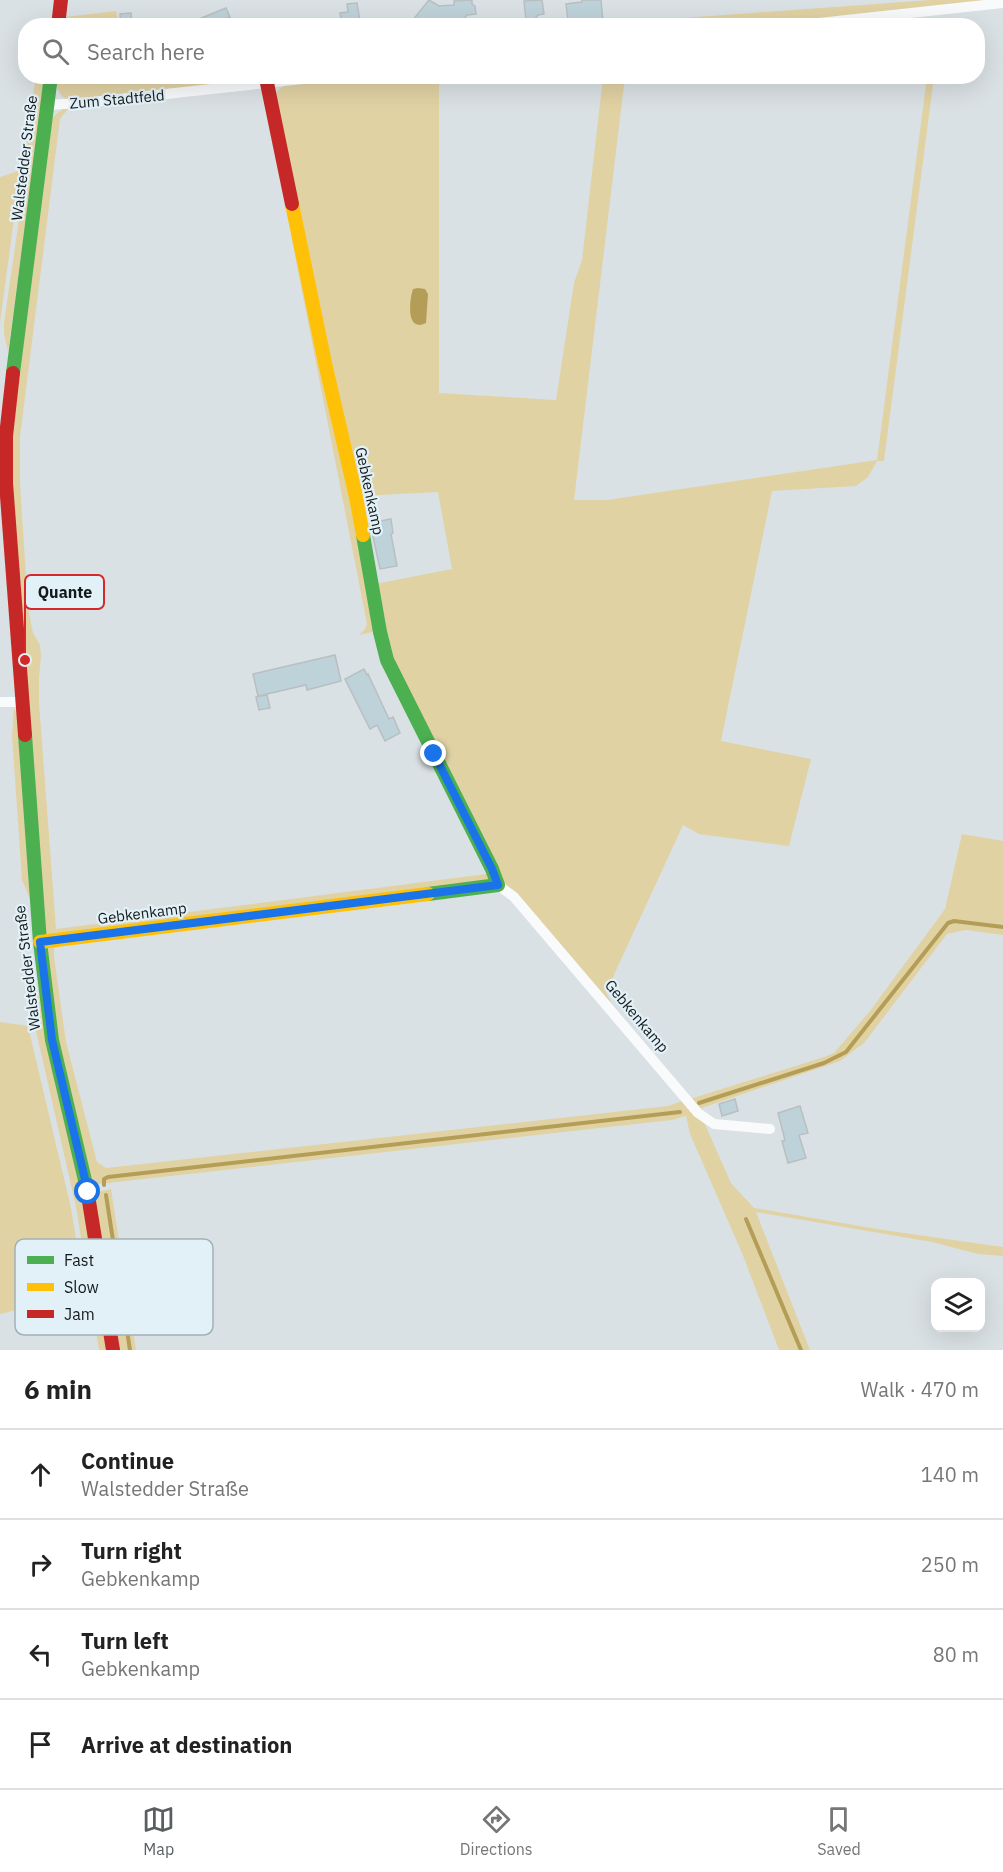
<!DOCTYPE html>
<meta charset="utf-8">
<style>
body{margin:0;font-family:"IBM Plex Sans",sans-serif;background:#f2f2f2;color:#222}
.controls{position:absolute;right:18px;bottom:18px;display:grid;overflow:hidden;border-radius:12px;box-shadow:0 6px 24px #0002}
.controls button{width:54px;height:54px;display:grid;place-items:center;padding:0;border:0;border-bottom:2px solid #e0e0e0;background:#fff;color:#222;font:30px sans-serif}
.stop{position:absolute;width:18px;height:18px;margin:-14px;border:4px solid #1a73e8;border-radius:50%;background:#fff}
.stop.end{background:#1a73e8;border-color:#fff;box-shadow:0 2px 6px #0008}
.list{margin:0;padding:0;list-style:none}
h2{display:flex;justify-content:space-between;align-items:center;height:78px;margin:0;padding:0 24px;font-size:26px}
h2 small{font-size:20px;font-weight:400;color:#767676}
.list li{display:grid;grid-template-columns:39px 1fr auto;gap:18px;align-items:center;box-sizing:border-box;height:90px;padding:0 24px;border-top:2px solid #e0e0e0}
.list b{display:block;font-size:22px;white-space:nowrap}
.list p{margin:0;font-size:20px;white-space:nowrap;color:#767676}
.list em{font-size:20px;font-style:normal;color:#767676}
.icon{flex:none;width:33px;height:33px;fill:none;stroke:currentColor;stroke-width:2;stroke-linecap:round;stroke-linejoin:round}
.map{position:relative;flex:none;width:1003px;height:1350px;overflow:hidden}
.search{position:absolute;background:#fff;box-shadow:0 6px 24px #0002;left:18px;right:18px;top:18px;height:66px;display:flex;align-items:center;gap:15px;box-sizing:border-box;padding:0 21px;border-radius:24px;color:#767676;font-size:22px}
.sheet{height:438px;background:#fff}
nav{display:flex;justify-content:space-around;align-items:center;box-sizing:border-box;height:84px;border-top:2px solid #e0e0e0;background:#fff;font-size:16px;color:#767676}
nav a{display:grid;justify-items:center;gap:3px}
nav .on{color:#595f61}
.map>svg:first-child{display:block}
</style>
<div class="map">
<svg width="1003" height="1350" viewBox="0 0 1003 1350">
<rect width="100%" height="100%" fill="#dae1e4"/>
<!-- green -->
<g fill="#e1d2a4">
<polygon points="930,0 1001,0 756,25 637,26 655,20"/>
<polygon points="116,11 119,25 64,26 65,17"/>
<path d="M 57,76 L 292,77 L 158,92 L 65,99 C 58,92 55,87 57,76 Z"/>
<polygon points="36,77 45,77 8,352 4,333 4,323 23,191 18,189 0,323 0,177 21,170"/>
<path d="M 366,77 L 439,77 L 439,393 L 556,400 L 574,283 L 582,260 L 603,77 L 625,77 L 574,500 L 607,500 L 877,460 L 927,77 L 934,77 L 884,461 L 877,461 L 868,477 L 856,486 L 772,491 L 721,741 L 811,759 L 789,846 L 699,834 L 683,825 L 606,992 L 612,1004 L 502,880 L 390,657 L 375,584 L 452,569 L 438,492 L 360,496 L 274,99 C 277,89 280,87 290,84 Z"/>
<polygon points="63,109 68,109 60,119 20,437 20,483 28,608 33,633 40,645 41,656 39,678 39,702 56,929 486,874 489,870 489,880 49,936 45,932 11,483 12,436 51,121 55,115"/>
<polygon points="294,230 357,528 377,631 359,635 365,629 367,624 292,240"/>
<polygon points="14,707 17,716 30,899 22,880 12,736"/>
<polygon points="962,834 1003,841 1003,935 966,930 947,934 864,1043 840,1061 699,1109 690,1099 824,1057 834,1053 870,1011 945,909"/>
<polygon points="58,942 54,949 54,957 66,1042 97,1162 106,1168 668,1106 682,1101 704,1122 731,1183 754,1208 883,1230 1003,1247 1003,1256 978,1254 932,1242 756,1212 810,1350 779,1350 742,1253 690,1134 686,1116 672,1120 99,1184 92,1182 56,1038 47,947"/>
<polygon points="35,985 37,985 45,1035 82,1198 106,1350 99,1350 76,1207 34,1022 31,1005"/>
<polygon points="0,1022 28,1026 71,1208 85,1293 0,1314"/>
<path d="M 111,1189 L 136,1350 L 118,1350 L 94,1198 C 97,1190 104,1191 111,1189 Z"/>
</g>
<!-- water -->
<path fill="#b49e57" d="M 418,288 L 425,289 L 428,294 L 426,323 C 406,333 409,301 413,289 Z"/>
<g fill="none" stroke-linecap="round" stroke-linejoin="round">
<!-- stream -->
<g stroke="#b49e57" stroke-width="4">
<polyline points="699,1103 824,1063 846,1052 948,923 954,921 1003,927"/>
<polyline points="104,1185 104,1179 108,1177 680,1112"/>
<polyline points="106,1195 130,1350"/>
<polyline points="746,1219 801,1350"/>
</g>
</g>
<!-- building -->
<g fill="#bed2da" stroke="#b9bfc1" stroke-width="1.5">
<polygon points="429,0 439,6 454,5 454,1 472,0 472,4 475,6 476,14 467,15 464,19 452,20 453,26 408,26"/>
<polygon points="542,0 544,14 538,15 534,20 526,21 524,1"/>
<polygon points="582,0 601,0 603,22 584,24 584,19 568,20 566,4 582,2"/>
<polygon points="357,3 360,21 357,26 342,26 340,13 348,12 347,4"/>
<polygon points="226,8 230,17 223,20 225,26 182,26"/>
<polygon points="131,13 132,24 121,25 120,14"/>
<polygon points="391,519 393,533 391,534 397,566 380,569 370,523"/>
<polygon points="335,655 341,681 307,690 306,685 258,696 253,674"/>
<polygon points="364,669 367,675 368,674 389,719 393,717 400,733 385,741 377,725 370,729 345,679"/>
<polygon points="267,695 270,708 259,710 256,697"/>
<polygon points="735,1099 738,1111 722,1116 719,1104"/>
<polygon points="800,1106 808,1133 799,1135 806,1158 788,1163 782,1141 785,1140 778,1113"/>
</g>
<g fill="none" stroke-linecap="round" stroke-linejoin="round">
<!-- street -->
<g stroke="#f9fafb" stroke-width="10">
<polyline points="791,26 1003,3"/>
<polyline points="47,105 93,102 330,76"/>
<polyline points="0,702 21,702"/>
<polyline points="498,885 514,897 698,1113 714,1124 770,1129"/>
</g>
<!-- fast -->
<g stroke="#4caf50" stroke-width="14">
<polyline points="13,373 51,76"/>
<polyline points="363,535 380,632 387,660 492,869 498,885 428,894"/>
<polyline points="25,735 40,942 52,1040 87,1189"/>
</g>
<!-- slow -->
<g stroke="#ffc107" stroke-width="14">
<polyline points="292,204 325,363 356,497 363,535"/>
<polyline points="40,942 428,894"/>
</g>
<!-- jam -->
<g stroke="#c62828" stroke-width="14">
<polyline points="58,26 61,0"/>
<polyline points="267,83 292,204"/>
<polyline points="13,373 6,436 6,483 25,735"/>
<polyline points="87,1189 113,1350"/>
</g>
</g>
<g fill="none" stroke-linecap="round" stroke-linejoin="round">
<!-- route -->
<polyline stroke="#1a73e8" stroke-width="8" points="88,1192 52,1040 40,942 498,885 492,869 434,754"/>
</g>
<g text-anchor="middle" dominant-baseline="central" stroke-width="4.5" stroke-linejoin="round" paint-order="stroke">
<!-- street labels -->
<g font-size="15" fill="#14191b" stroke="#e2f1f7">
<text transform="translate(117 99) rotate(-5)">Zum Stadtfeld</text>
<text transform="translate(24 158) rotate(-83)">Walstedder Straße</text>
<text transform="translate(370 491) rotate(78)">Gebkenkamp</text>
<text transform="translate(142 913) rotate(-7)">Gebkenkamp</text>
<text transform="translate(27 968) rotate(-97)">Walstedder Straße</text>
<text transform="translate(637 1016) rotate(50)">Gebkenkamp</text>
</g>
</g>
<!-- legend -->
<rect x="15" y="1239" width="198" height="96" rx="9" fill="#e2f1f7" stroke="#a4b0b5" stroke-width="1.5"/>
<rect x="27" y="1256" width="27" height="8" fill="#4caf50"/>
<rect x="27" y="1283" width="27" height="8" fill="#ffc107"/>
<rect x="27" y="1310" width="27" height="8" fill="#c62828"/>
<g font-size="16" fill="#14191b">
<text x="64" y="1266">Fast</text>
<text x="64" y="1293">Slow</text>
<text x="64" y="1320">Jam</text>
</g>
<!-- callouts -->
<path fill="none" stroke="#d62828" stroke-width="2" d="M25 660L25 592"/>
<circle fill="#d62828" stroke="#e2f1f7" stroke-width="2" cx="25" cy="660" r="6"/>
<rect fill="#e2f1f7" stroke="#d62828" stroke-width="2" x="25" y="575" width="79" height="34" rx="6"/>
<g font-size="16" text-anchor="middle" font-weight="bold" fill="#14191b">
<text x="65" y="598">Quante</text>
</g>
</svg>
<div class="controls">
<button><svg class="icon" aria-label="layers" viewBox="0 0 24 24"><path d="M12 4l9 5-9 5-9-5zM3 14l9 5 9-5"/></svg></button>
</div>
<div class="stop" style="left:88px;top:1192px"></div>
<div class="stop end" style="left:434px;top:754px"></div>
<div class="search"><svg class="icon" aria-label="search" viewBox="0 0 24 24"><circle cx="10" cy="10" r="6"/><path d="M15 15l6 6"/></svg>Search here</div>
</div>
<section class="sheet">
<h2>6 min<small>Walk · 470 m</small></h2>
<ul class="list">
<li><svg class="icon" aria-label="ahead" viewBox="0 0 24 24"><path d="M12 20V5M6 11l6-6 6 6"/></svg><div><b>Continue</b><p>Walstedder Straße</p></div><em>140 m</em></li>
<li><svg class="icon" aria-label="right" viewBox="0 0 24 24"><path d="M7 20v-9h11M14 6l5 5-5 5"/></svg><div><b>Turn right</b><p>Gebkenkamp</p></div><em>250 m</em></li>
<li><svg class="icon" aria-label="left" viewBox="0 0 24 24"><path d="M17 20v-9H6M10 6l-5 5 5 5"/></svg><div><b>Turn left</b><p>Gebkenkamp</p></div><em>80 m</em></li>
<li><svg class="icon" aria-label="arrive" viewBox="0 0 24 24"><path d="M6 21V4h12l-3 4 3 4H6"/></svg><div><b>Arrive at destination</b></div></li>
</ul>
</section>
<nav>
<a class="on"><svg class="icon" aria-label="map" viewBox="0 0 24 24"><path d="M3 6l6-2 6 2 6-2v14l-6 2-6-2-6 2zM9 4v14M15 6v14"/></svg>Map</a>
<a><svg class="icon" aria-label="directions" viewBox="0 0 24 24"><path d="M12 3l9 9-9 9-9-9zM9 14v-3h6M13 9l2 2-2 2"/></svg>Directions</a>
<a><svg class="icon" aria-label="saved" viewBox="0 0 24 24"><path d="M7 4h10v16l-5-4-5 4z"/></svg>Saved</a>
</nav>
